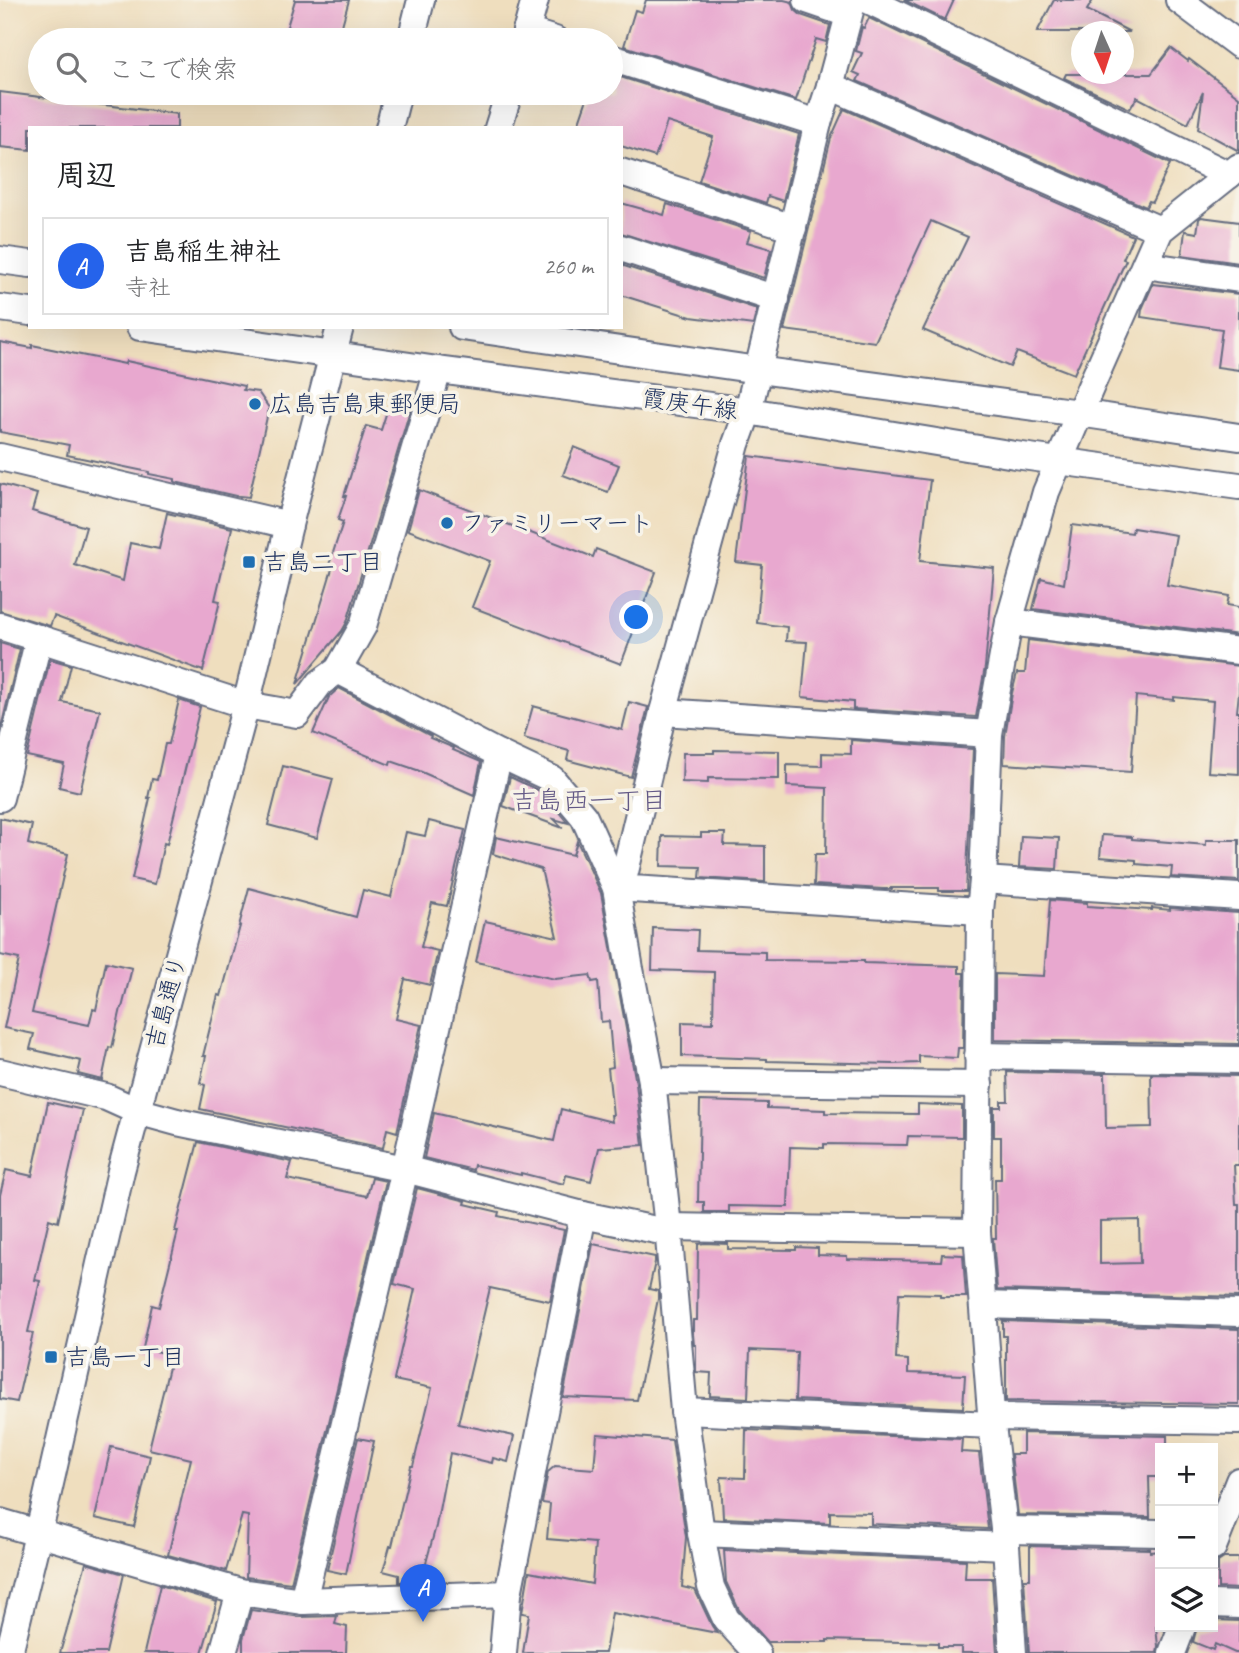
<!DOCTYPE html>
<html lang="ja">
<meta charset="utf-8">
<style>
body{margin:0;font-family:Caveat,"Klee One",sans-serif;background:#f2f2f2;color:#202124}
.controls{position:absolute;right:21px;bottom:21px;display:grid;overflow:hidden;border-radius:0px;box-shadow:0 7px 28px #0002}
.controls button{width:63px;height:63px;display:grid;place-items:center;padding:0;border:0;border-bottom:2px solid #e0e0e0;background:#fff;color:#202124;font:35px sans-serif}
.compass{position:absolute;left:1071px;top:21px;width:63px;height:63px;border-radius:50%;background:#fff;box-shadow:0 7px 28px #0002;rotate:177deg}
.you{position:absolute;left:637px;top:618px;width:24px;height:24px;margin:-18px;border:5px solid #fff;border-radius:50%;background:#1a73e8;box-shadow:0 0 0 10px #1a73e833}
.badge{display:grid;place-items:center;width:46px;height:46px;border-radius:50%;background:#2563eb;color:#fff;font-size:23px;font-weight:700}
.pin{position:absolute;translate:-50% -58px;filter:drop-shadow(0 2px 4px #0008)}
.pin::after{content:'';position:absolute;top:37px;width:24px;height:21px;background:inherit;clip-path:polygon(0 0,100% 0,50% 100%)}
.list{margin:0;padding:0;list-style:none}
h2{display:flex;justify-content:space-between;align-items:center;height:91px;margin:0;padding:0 28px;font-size:30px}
h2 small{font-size:23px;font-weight:400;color:#757577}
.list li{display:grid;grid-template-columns:46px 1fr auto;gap:21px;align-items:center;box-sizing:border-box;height:98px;margin:0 14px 14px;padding:0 14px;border:2px solid #e0e0e0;border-radius:0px}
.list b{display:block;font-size:26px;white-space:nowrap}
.list p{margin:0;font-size:23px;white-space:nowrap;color:#757577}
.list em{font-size:23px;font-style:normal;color:#757577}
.icon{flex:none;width:38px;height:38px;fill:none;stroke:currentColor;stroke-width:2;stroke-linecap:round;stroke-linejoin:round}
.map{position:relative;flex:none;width:1239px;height:1653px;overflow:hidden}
.search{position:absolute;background:#fff;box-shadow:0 7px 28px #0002;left:28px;top:28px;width:595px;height:77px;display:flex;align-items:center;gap:18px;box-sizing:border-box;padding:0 24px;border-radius:38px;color:#757577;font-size:26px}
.panel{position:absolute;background:#fff;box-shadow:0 7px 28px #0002;left:28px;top:126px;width:595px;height:203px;border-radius:0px}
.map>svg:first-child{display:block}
</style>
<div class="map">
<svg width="1239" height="1653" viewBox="0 0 1239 1653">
<rect width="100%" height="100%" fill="#f7f3e8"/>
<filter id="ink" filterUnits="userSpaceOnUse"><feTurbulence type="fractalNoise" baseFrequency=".0143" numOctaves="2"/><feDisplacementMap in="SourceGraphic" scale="14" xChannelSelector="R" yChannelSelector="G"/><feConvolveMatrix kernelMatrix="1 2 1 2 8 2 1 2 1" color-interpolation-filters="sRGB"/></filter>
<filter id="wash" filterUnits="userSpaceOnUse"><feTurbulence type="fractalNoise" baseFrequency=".00686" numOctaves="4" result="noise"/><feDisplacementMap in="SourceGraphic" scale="28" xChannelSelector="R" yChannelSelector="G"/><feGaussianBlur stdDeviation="1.57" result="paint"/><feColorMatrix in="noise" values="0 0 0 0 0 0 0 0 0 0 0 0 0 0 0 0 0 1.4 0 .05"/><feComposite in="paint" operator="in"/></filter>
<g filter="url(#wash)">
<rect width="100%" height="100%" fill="#efdebe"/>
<g id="blocks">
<!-- building -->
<g fill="#e8a8cf" fill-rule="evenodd">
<polygon points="295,0 349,0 338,40 283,40"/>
<polygon points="646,0 784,0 792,2 795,10 801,15 830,25 826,42 816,39 796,100 624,46 635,10 642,12"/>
<polygon points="904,0 954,0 945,20"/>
<polygon points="1054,0 1093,0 1087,10 1130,32 1037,32"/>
<polygon points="869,18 1170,164 1152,202 1149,201 1146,207 857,81 860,75 853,72 862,53 856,51 862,27 864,28"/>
<polygon points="1171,48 1188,61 1189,59 1239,97 1239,151 1198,129 1203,92 1188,124 1137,97 1130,109 1064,78 1066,74 1151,74"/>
<polygon points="611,74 799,134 783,201 768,196 766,203 699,181 713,137 667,122 655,157 621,146 621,128 577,128 589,93 611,93"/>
<polygon points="0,92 177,114 177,128 30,128 30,150 0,147"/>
<polygon points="844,109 1133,236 1123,259 1126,260 1074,374 1017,352 1010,367 923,330 968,237 931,221 875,342 784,330 831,138"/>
<polygon points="621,203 664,215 667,204 751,231 747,242 771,249 764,278 621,233"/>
<polygon points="1201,217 1239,222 1239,263 1182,255 1185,231 1197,233 1199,219"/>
<polygon points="621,265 757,309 753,325 691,317 621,295"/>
<polygon points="1153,284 1239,294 1239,370 1217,367 1222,329 1141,317 1142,309"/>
<polygon points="0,342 32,348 32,345 125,364 126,361 244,386 243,390 258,392 269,408 249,497 240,496 240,497 175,482 175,479 149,474 149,472 67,455 69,445 0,432"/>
<polygon points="399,406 410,410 347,622 342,631 297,684 332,569 328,568 343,522 338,520 346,496 344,496 366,426 381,430 387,411"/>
<polygon points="574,447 619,465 608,492 563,475"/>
<polygon points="749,456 930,480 920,561 994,568 985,667 976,717 853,709 853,702 802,697 807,642 786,641 787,627 757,623 762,565 736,562"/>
<polygon points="0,484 37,494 32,511 86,527 75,565 123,581 130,543 159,549 167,513 232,528 215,600 220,601 203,671 54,616 50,626 0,611"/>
<polygon points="419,490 593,557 596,549 656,572 621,664 472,607 490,561 408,530"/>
<polygon points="1072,525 1132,533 1133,528 1176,535 1167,585 1229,596 1227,605 1239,607 1239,635 1033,609 1041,578 1064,584"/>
<polygon points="1028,640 1239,666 1239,692 1237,712 1239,712 1239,774 1208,772 1213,701 1174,697 1174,700 1136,696 1131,772 1004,764 1005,736 1012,693 1017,673 1025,673"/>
<polygon points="0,643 20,649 0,732"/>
<polygon points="50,659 71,665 62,702 100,710 80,792 59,787 64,764 27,756"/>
<polygon points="339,688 431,736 430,738 454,748 453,750 481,762 474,795 417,770 391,761 390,765 313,733 329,697"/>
<polygon points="179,700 200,707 167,844 164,843 155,884 132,879 150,798 148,798 152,779 157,780 165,744 169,744"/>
<polygon points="629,702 648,707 631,777 567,760 569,751 524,738 533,706 622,730"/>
<polygon points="851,740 973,749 966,891 939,891 939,888 891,888 891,889 883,889 814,885 815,854 826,854 827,788 787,786 787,765 822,766 822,753 851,754"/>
<polygon points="714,750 779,751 779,779 708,778 708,783 682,782 683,753 714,753"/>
<polygon points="283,766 333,779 317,838 268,825"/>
<polygon points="510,777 542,792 568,823 554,819 563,828 503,806"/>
<polygon points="0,818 32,825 28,844 68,854 32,1013 89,1025 93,1009 96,1010 106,962 132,968 122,1008 121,1008 112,1048 109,1047 102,1080 78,1074 81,1061 30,1049 34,1034 4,1028 19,959 0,955"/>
<polygon points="429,821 465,830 447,906 432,903 421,947 438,951 430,985 405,979 396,1019 421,1025 397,1132 387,1129 383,1148 200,1109 205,1085 200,1083 206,1056 203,1056 218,995 221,996 240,926 239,926 249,888 356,917 363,890 391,897 406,832 425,836"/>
<polygon points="701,833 725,833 724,845 765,846 765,882 700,878 701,867 661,866 662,836 701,837"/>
<polygon points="1102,835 1132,837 1132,839 1206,845 1206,840 1239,840 1239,881 1171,877 1172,867 1136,864 1136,860 1100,857"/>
<polygon points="1021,836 1059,838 1057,869 1019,867"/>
<polygon points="496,837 573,855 577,841 601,893 636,1083 643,1145 599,1148 591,1181 566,1175 564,1184 521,1173 521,1175 474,1165 473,1170 424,1158 434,1113 554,1141 561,1109 612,1122 611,1115 613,1115 608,1068 613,1067 609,1021 601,1022 598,981 592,982 590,975 555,979 476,962 485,921 557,937 541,869 493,854"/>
<polygon points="1050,900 1087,903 1087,906 1152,910 1152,908 1170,910 1170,908 1239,913 1239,1044 995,1040 995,974 1044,976"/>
<polygon points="653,928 698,930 697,950 765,952 765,960 864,961 864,963 959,966 959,973 964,973 963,1048 958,1048 957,1058 919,1056 919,1063 893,1064 767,1061 767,1059 682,1056 682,1022 713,1023 714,972 652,970"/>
<path d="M 1007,1072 L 1105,1074 L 1106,1128 L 1152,1127 L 1151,1074 L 1239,1076 L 1239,1165 L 1234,1165 L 1236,1204 L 1239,1204 L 1239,1297 L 997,1290 L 993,1238 L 996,1238 L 995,1179 L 1001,1179 L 1001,1137 L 994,1137 L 994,1107 L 1001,1107 L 1001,1101 L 1008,1101 ZM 1139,1220 L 1140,1263 L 1100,1264 L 1100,1221 Z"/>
<polygon points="700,1101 767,1103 767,1108 825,1110 825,1113 918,1114 918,1104 962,1106 962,1137 908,1136 907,1145 824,1144 824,1148 790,1147 788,1207 729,1206 729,1212 704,1212 704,1202 698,1202"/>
<polygon points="48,1102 83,1110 58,1222 49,1219 35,1280 40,1281 28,1332 33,1333 17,1402 0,1399 0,1195 6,1170 32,1176"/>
<polygon points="198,1142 292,1162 287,1179 367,1196 372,1178 386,1181 291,1583 246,1577 248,1516 242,1515 226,1571 168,1555 191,1459 149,1449 172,1355 143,1348 152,1305 159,1307 178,1231 175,1231"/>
<polygon points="417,1188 466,1201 465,1204 499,1212 498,1216 564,1230 550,1301 490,1288 458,1424 514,1436 508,1462 493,1458 492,1463 450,1453 436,1526 421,1581 399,1582 399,1575 383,1571 390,1546 392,1546 411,1466 413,1466 432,1388 394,1380 415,1289 394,1284"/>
<polygon points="705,1243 728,1244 728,1249 796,1250 796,1247 818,1248 818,1255 847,1256 847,1259 882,1260 941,1261 942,1254 963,1255 966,1297 940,1297 940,1294 899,1293 896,1359 908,1360 908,1373 965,1375 963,1408 795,1400 797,1352 750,1350 748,1398 710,1396 711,1373 696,1372 696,1345 694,1345 693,1334 693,1320 697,1320 698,1244"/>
<polygon points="593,1244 655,1257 655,1262 649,1289 658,1291 658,1299 637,1400 563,1397"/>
<polygon points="1003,1321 1239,1329 1239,1404 1006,1401 1006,1336 1003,1336"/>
<polygon points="746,1430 962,1439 961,1452 979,1453 988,1529 871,1524 871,1513 830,1512 830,1523 723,1518 721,1477 745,1478"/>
<polygon points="1023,1433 1167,1436 1167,1448 1160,1448 1160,1477 1149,1477 1150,1517 1018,1515 1011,1454 1023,1454"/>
<polygon points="597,1434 672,1440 686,1537 682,1587 695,1590 712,1626 717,1633 612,1613 605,1653 523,1653 529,1614 522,1613 529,1572 592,1584 595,1543 547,1539 550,1504 542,1503 548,1472 555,1466 594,1469"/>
<polygon points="358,1438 374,1441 346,1574 327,1570"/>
<polygon points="111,1447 150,1456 134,1527 95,1518"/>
<polygon points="1030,1546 1150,1549 1150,1552 1160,1551 1160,1627 1165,1627 1164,1630 1156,1627 1158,1646 1157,1653 1029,1653 1024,1579 1030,1579"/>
<polygon points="724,1550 966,1560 965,1578 992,1578 997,1653 961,1653 961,1647 938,1647 938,1643 827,1640 827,1642 768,1642 739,1610 726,1582"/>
<polygon points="1224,1558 1239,1558 1239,1589 1218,1588 1218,1562"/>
<polygon points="86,1563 124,1574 106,1653 60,1653"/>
<polygon points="160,1585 217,1602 202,1653 144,1653"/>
<polygon points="251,1610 301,1617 337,1616 335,1624 347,1627 346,1653 243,1653 243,1639"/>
<polygon points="1213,1620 1239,1621 1239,1653 1235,1653 1215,1644 1213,1650 1193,1642 1197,1627 1213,1627"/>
</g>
</g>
</g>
<g filter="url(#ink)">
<use href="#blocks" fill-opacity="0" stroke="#656c80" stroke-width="2"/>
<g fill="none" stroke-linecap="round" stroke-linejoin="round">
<!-- minor casing -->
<g stroke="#656c80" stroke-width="30">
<g id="minor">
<polyline points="807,0 848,14"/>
<polyline points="853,0 830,86 818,123 748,411 736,444 663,712 625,872 616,888 980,911"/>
<polyline points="868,0 1229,175"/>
<polyline points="1179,0 1239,45"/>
<polyline points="526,31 555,40"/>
<polyline points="411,40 421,0"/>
<polyline points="524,40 535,0"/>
<polyline points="611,58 818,123"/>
<polyline points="830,86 1160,230"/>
<polyline points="389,128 398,93"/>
<polyline points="498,128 509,93"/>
<polyline points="621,172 793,228"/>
<polyline points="621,248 776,299"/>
<polyline points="0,260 30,264"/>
<polyline points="1145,265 1239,279"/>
<polyline points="0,308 30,312"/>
<polyline points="140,327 438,370 748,411 1015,455 1239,486"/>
<polyline points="462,327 758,370 1079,413 1239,437"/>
<polyline points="0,457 289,525"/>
<polyline points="1009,622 1239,651"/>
<polyline points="0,626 246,705 297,714 320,683 338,670 363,626 438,370"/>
<polyline points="338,670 499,754 552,779 584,817 616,888 630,969 652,1081 668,1227 684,1411 701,1533 711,1587 726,1619 757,1653"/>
<polyline points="663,712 989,734"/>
<polyline points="0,798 39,638"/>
<polyline points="983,880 1239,897"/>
<polyline points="978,1056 1239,1060"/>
<polyline points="0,1072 106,1097 137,1111 177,1122 405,1169 583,1215 656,1230 668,1227 977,1232"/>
<polyline points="652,1081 979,1085"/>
<polyline points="984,1305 1239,1313"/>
<polyline points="684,1411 992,1425"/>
<polyline points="992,1417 1239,1421"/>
<polyline points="0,1522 240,1592 303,1601 508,1594"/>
<polyline points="1004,1530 1160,1533"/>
<polyline points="701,1533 1006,1546"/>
<polyline points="1213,1547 1239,1481"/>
<polyline points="303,1601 405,1169 499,754"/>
<polyline points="1213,1604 1239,1605"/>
<polyline points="9,1653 44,1510 121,1171 246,705 289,525 340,327"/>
<polyline points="223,1653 240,1592"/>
<polyline points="503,1653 508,1594 583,1215"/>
<polyline points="1013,1653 1006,1546 992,1425 977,1232 980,911 983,880 989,734 1009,622 1046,492 1091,386 1160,230 1239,167"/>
<polyline points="1172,1653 1182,1627"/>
</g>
</g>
<!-- minor -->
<use href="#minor" stroke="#fff" stroke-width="26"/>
</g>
</g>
<!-- markers -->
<g fill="#1f6fb2" stroke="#f7f3e8" stroke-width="2.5">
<circle cx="255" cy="404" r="7"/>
<circle cx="447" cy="523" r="7"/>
<rect x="242" y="555" width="14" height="14" rx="3.5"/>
<rect x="44" y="1350" width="14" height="14" rx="3.5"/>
</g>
<g text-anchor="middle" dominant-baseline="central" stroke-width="7" stroke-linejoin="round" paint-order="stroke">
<!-- poi labels -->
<g font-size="24" fill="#1b2f5e" stroke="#f7f3e8" text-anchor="start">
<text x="269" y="404">広島吉島東郵便局</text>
<text x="461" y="523">ファミリーマート</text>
<text x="263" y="562">吉島二丁目</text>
<text x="65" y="1357">吉島一丁目</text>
</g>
<!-- street labels -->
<g font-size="24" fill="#1b2f5e" stroke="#f7f3e8">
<text transform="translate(690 404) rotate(8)">霞庚午線</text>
<text transform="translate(166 1002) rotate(-75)">吉島通り</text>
</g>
<!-- neighbourhood labels -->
<g font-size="26" fill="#635986" stroke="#f7f3e8">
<text x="589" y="800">吉島西一丁目</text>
</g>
</g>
</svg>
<div class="controls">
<button>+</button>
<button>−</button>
<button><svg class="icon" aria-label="layers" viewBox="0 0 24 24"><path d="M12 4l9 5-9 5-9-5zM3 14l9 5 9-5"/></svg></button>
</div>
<svg class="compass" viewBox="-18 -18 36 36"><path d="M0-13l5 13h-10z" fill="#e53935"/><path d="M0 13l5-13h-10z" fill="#757577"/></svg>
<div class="you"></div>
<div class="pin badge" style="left:423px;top:1622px">A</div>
<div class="search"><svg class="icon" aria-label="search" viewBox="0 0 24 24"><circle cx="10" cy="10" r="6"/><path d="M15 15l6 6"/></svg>ここで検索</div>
<section class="panel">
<h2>周辺<small></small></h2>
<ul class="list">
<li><span class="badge">A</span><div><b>吉島稲生神社</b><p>寺社</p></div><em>260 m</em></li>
</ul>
</section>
</div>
